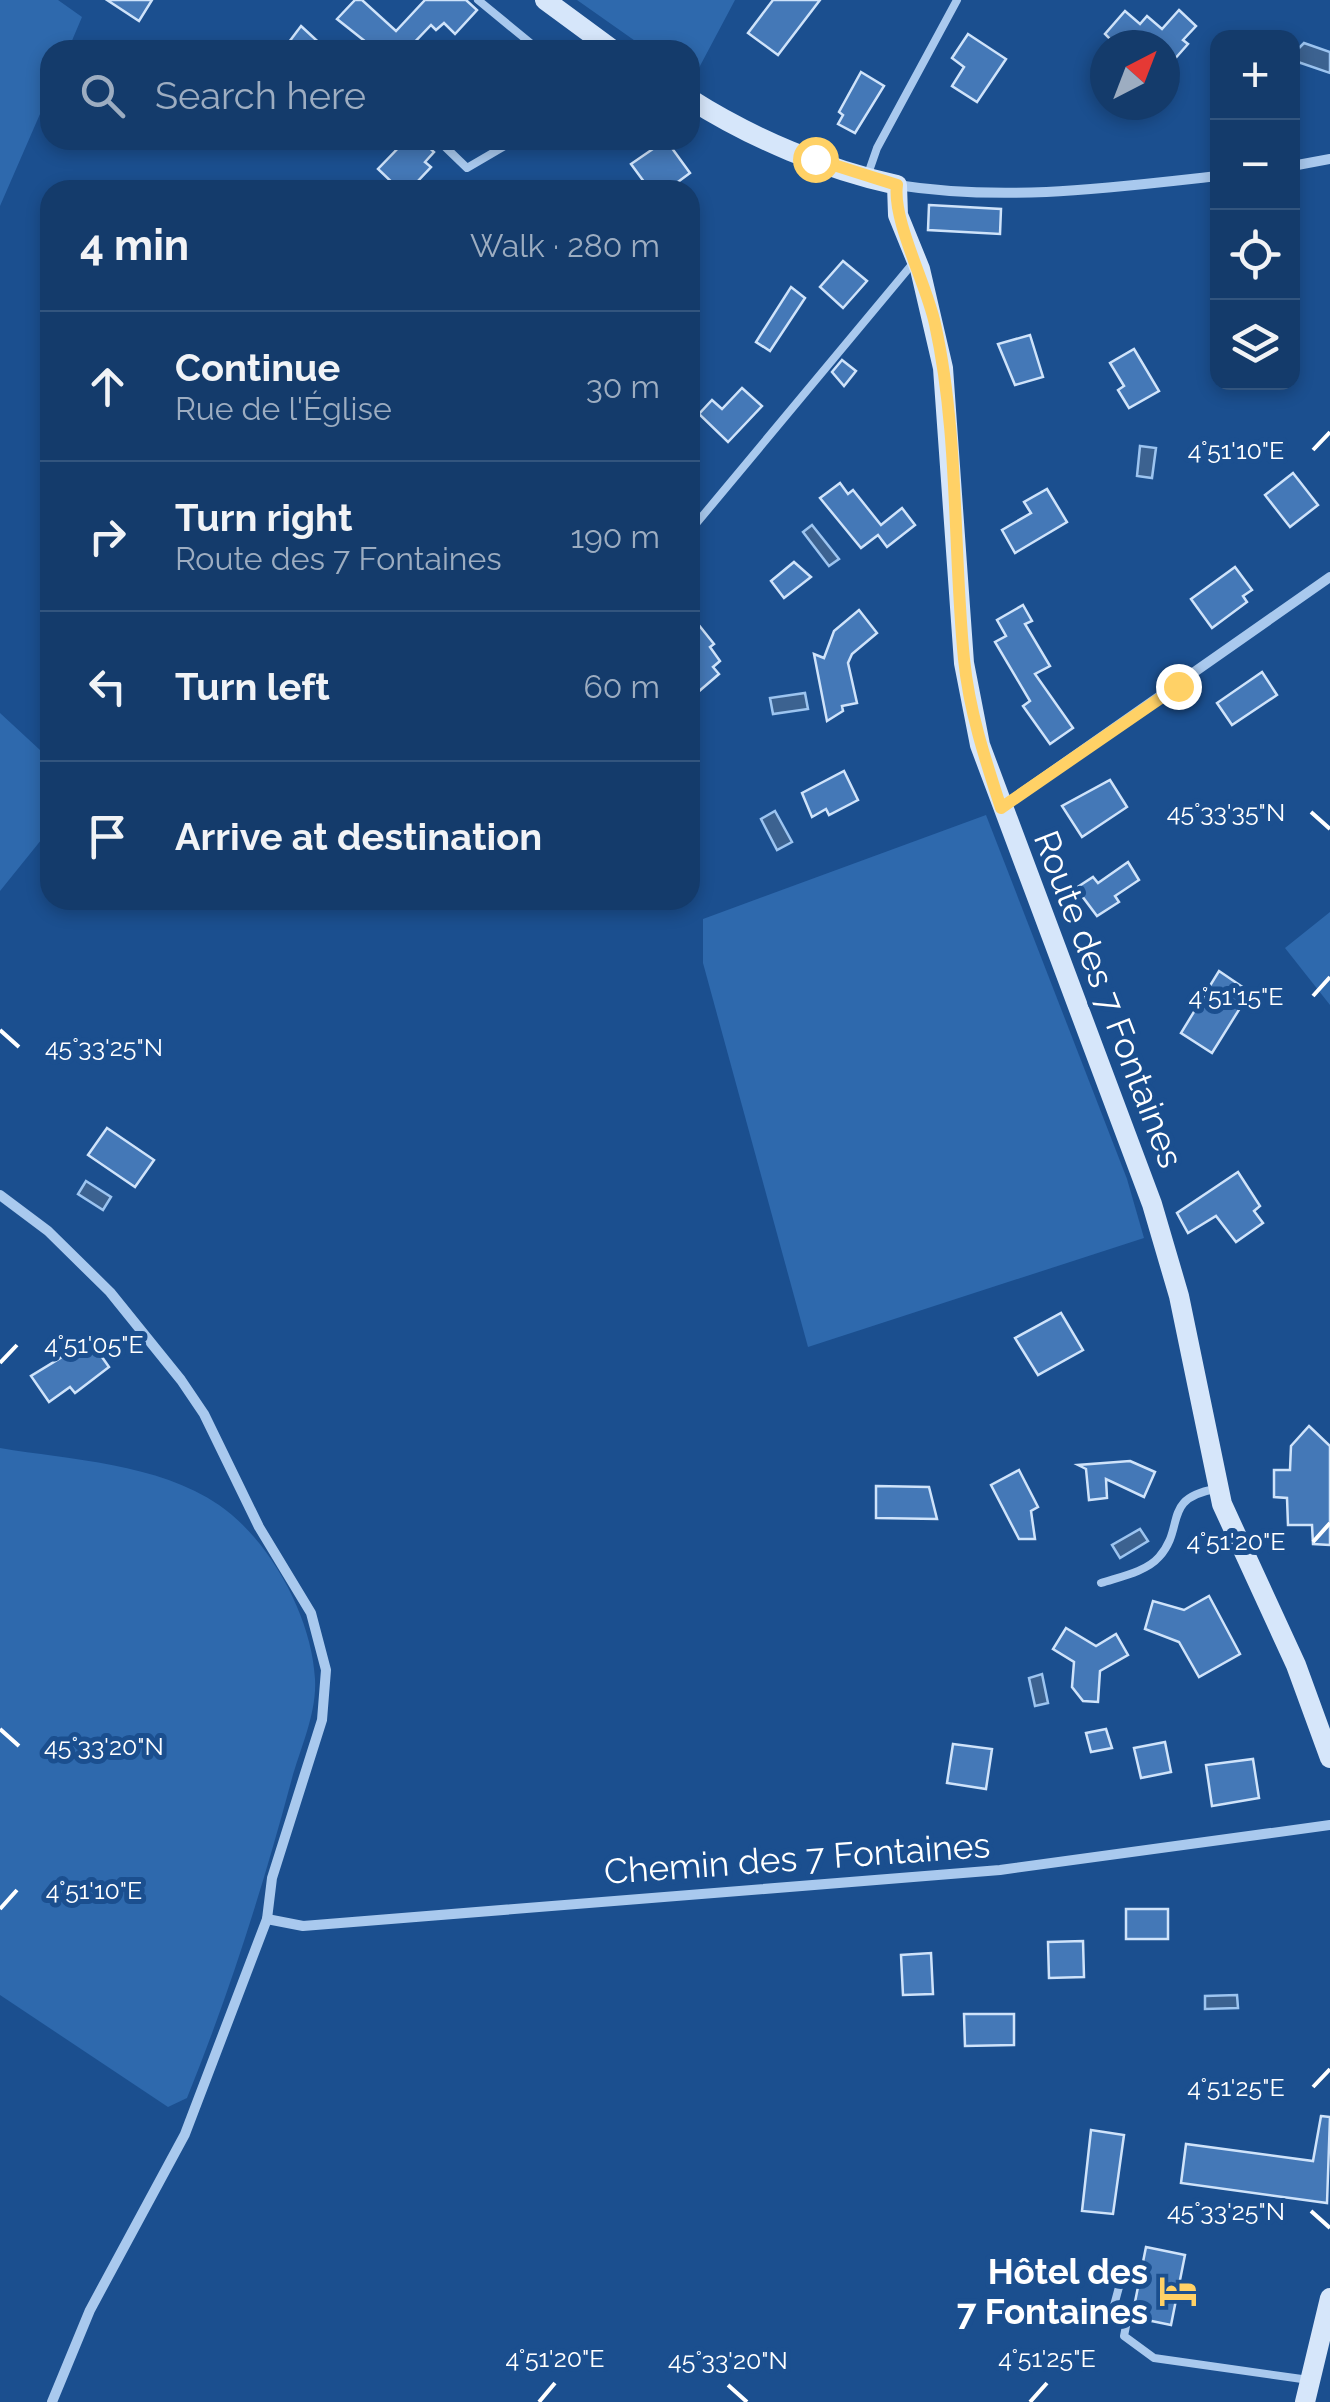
<!DOCTYPE html>
<meta charset="utf-8">
<style>
body{margin:0;font-family:Raleway,sans-serif;background:#214673;color:#f1f3f6}
.controls{position:absolute;right:30px;top:30px;display:grid;overflow:hidden;border-radius:20px;box-shadow:0 5px 15px #0003}
.controls button{width:90px;height:90px;display:grid;place-items:center;padding:0;border:0;border-bottom:2px solid #33557e;background:#143b6b;color:#f1f3f6;font:50px sans-serif}
.compass{position:absolute;left:1090px;top:30px;width:90px;height:90px;border-radius:50%;background:#143b6b;box-shadow:0 5px 15px #0003;rotate:42deg}
.stop{position:absolute;width:30px;height:30px;margin:-22px;border:8px solid #ffd166;border-radius:50%;background:#fff}
.stop.end{background:#ffd166;border-color:#fff;box-shadow:0 2px 10px #0008}
.list{margin:0;padding:0;list-style:none}
h2{display:flex;justify-content:space-between;align-items:center;height:130px;margin:0;padding:0 40px;font-size:42px}
h2 small{font-size:32px;font-weight:400;color:#9dadc1}
.list li{display:grid;grid-template-columns:65px 1fr auto;gap:30px;align-items:center;box-sizing:border-box;height:150px;padding:0 40px;border-top:2px solid #33557e}
.list b{display:block;font-size:38px;white-space:nowrap}
.list p{margin:0;font-size:32px;white-space:nowrap;color:#9dadc1}
.list em{font-size:32px;font-style:normal;color:#9dadc1}
.icon{flex:none;width:55px;height:55px;fill:none;stroke:currentColor;stroke-width:2;stroke-linecap:round;stroke-linejoin:round}
.map{position:relative;flex:none;width:1330px;height:2402px;overflow:hidden}
.search{position:absolute;background:#143b6b;box-shadow:0 5px 15px #0003;left:40px;top:40px;width:660px;height:110px;display:flex;align-items:center;gap:25px;box-sizing:border-box;padding:0 35px;border-radius:30px;color:#9dadc1;font-size:38px}
.panel{position:absolute;background:#143b6b;box-shadow:0 5px 15px #0003;left:40px;top:180px;width:660px;height:730px;border-radius:30px}
.map>svg:first-child{display:block}
</style>
<div class="map">
<svg width="1330" height="2402" viewBox="0 0 1330 2402">
<rect width="100%" height="100%" fill="#1b4f8f"/>
<!-- green -->
<g fill="#2e69ad">
<polygon points="0,0 58,0 82,17 68,50 50,50 50,91 0,206"/>
<polygon points="577,0 735,0 692,81 690,50 648,50"/>
<polygon points="0,713 40,750 50,767 50,829 0,891"/>
<polygon points="986,815 1127,1179 1144,1238 808,1347 703,963 703,919"/>
<polygon points="1330,912 1330,1005 1285,948"/>
<path d="M 0,1448 C 70,1460 158,1463 219,1505 C 270,1540 312,1617 315,1679 C 317,1714 300,1748 291,1782 C 262,1890 229,1994 187,2098 L 168,2107 L 0,1995 Z"/>
</g>
<!-- water -->
<g fill="#3c6290" stroke="#9cc4f0" stroke-width="2.5">
<polygon points="1304,43 1330,52 1330,73 1298,62 1297,50"/>
<polygon points="1140,446 1156,448 1152,478 1137,476"/>
<polygon points="812,525 839,559 829,566 803,532"/>
<polygon points="805,693 808,709 773,714 770,698"/>
<polygon points="775,811 792,842 777,850 761,819"/>
<polygon points="86,1181 111,1197 103,1210 78,1194"/>
<polygon points="1140,1529 1148,1541 1120,1558 1112,1545"/>
<polygon points="1042,1674 1048,1703 1035,1706 1029,1678"/>
<polygon points="1237,1995 1238,2008 1205,2009 1205,1996"/>
</g>
<!-- building -->
<g fill="#4478b7" stroke="#cfe3fa" stroke-width="2.5">
<polygon points="107,0 152,0 139,21"/>
<polygon points="355,0 362,0 396,31 425,0 466,0 477,10 455,34 444,23 436,30 431,25 411,46 416,50 376,50 337,19"/>
<polygon points="773,0 820,0 778,55 748,33"/>
<polygon points="1179,10 1196,26 1183,40 1188,44 1165,70 1165,45 1116,45 1105,34 1125,11 1140,24 1147,16 1162,29"/>
<polygon points="301,26 327,50 283,50"/>
<polygon points="968,34 1006,59 977,102 952,86 964,67 952,58"/>
<polygon points="861,72 884,86 855,133 838,124 843,115 839,112"/>
<polygon points="406,140 421,140 434,152 425,162 431,167 418,181 427,190 400,190 378,169"/>
<polygon points="666,140 690,173 667,190 650,190 631,164"/>
<polygon points="929,205 1001,209 1000,234 928,230"/>
<polygon points="843,261 867,281 843,308 820,287"/>
<polygon points="791,287 805,298 770,351 756,342"/>
<polygon points="1030,335 1043,377 1015,385 998,344"/>
<polygon points="1134,349 1159,391 1129,408 1118,390 1124,386 1110,363"/>
<polygon points="842,360 856,371 844,386 832,372"/>
<polygon points="742,388 762,406 728,442 699,414 712,400 722,409"/>
<polygon points="1293,473 1318,505 1290,527 1265,495"/>
<polygon points="840,483 848,494 853,490 881,525 902,508 915,525 887,547 878,535 861,548 820,498"/>
<polygon points="1047,489 1067,522 1015,553 1002,530 1031,513 1024,502"/>
<polygon points="794,562 811,577 784,598 771,581"/>
<polygon points="1235,567 1252,590 1243,596 1247,602 1212,628 1191,599"/>
<polygon points="1023,605 1032,621 1025,624 1050,666 1035,674 1073,728 1050,744 1023,706 1030,701 995,642 1006,636 997,620"/>
<polygon points="859,610 877,633 852,654 848,663 857,703 842,706 843,711 827,721 814,654 824,658 834,631"/>
<polygon points="690,614 714,644 710,647 720,661 713,667 719,674 690,699"/>
<polygon points="1262,672 1277,695 1232,725 1217,703"/>
<polygon points="844,771 858,800 829,815 826,809 812,817 802,793"/>
<polygon points="1110,780 1127,807 1082,837 1062,806"/>
<polygon points="1128,862 1139,880 1115,896 1119,902 1097,916 1076,888 1093,877 1098,883"/>
<polygon points="1219,971 1250,992 1212,1053 1181,1033"/>
<polygon points="107,1128 154,1160 135,1187 88,1155"/>
<polygon points="1238,1172 1260,1206 1254,1211 1263,1223 1236,1242 1216,1216 1188,1233 1177,1213"/>
<polygon points="1061,1313 1083,1350 1038,1375 1015,1338"/>
<polygon points="90,1340 109,1367 75,1393 70,1387 49,1402 31,1376"/>
<polygon points="1309,1426 1330,1446 1330,1545 1313,1544 1312,1525 1288,1525 1287,1498 1274,1497 1274,1470 1290,1470 1291,1446"/>
<polygon points="1130,1461 1155,1472 1144,1497 1106,1479 1107,1498 1089,1500 1086,1469 1078,1465"/>
<polygon points="1019,1470 1038,1507 1031,1511 1035,1539 1019,1539 991,1485"/>
<polygon points="876,1486 929,1487 937,1519 876,1518"/>
<polygon points="1209,1596 1240,1654 1199,1677 1179,1642 1145,1629 1153,1601 1184,1610"/>
<polygon points="1066,1628 1096,1646 1116,1634 1128,1655 1100,1671 1098,1702 1083,1701 1072,1687 1074,1662 1053,1649"/>
<polygon points="1106,1729 1112,1748 1091,1752 1086,1733"/>
<polygon points="1165,1742 1171,1772 1141,1778 1134,1748"/>
<polygon points="953,1744 992,1749 986,1789 947,1783"/>
<polygon points="1253,1759 1259,1798 1212,1806 1206,1765"/>
<rect x="1126" y="1909" width="42" height="30"/>
<polygon points="1083,1941 1084,1977 1049,1978 1048,1942"/>
<polygon points="931,1953 933,1994 903,1995 901,1955"/>
<polygon points="964,2014 1014,2014 1014,2045 965,2046"/>
<polygon points="1321,2116 1330,2117 1327,2203 1181,2183 1186,2144 1313,2161"/>
<polygon points="1091,2130 1124,2135 1113,2214 1082,2211"/>
<polygon points="1146,2247 1185,2255 1171,2325 1132,2317"/>
</g>
<g fill="none" stroke-linecap="round" stroke-linejoin="round">
<!-- lane -->
<g stroke="#a9c9ee" stroke-width="8">
<polyline points="478,0 539,50"/>
<polyline points="438,140 467,168 515,140"/>
<polyline points="868,174 877,148 957,0"/>
<polyline points="690,531 914,262"/>
<path d="M 1101,1583 C 1119,1577 1146,1572 1159,1557 C 1186,1527 1161,1499 1215,1489"/>
<polyline points="1119,2287 1112,2313 1126,2326 1124,2336 1154,2358 1309,2380"/>
</g>
<!-- street -->
<g stroke="#a9c9ee" stroke-width="10">
<polyline points="1292,166 1330,159"/>
<path d="M 897,185 C 1005,202 1110,188 1218,176"/>
<polyline points="1003,806 1330,577"/>
<polyline points="0,1195 48,1231 110,1292 181,1380 204,1414 259,1527 311,1613 326,1670 322,1720 272,1878 267,1919 185,2134 90,2310 52,2402"/>
<polyline points="267,1919 303,1926 1000,1870 1330,1825"/>
</g>
<!-- secondary -->
<g stroke="#d6e6fa" stroke-width="20">
<polyline points="545,0 613,50"/>
<path d="M 690,99 C 751,138 827,170 897,185 L 898,215 L 920,269 L 943,368 L 964,663 L 980,745 L 1152,1204 L 1179,1296 L 1222,1504 L 1296,1665 L 1330,1758"/>
<polyline points="1305,2402 1330,2298"/>
</g>
</g>
<g fill="none" stroke-linecap="round" stroke-linejoin="round">
<!-- route -->
<path stroke="#ffd166" stroke-width="12" d="M 815,159 L 897,185 C 892,220 927,285 935,324 C 959,433 953,549 964,659 C 969,710 985,759 1001,808 L 1178,686"/>
</g>
<!-- ticks -->
<path fill="none" stroke="#fff" stroke-width="4" d="M 1313,450 L 1330,432M 1311,812 L 1330,829M 1313,996 L 1330,977M 0,1030 L 19,1047M 0,1363 L 17,1345M 1313,1542 L 1330,1523M 0,1729 L 19,1746M 0,1909 L 17,1890M 1313,2087 L 1330,2069M 1311,2211 L 1330,2228M 728,2385 L 747,2402M 539,2402 L 555,2383M 1030,2402 L 1047,2383"/>
<!-- icons -->
<defs>
<g id="hotel-bare" transform="scale(3)"><path d="M-6-4.5h1.5V1H6V5H4.5V3h-9V5H-6ZM-4 0a1.8 1.8 0 1 1 3.6 0ZM.5 0V-2.5h3Q6-2.5 6 0Z" fill="#ffd166" stroke="#1b4f8f" stroke-width="2.5" paint-order="stroke"/></g>
</defs>
<g fill-rule="evenodd">
<use href="#hotel-bare" x="1178" y="2291"/>
</g>
<g text-anchor="middle" dominant-baseline="central" stroke-width="10" stroke-linejoin="round" paint-order="stroke">
<!-- street labels -->
<g font-size="35" fill="#fff" stroke="#1b4f8f">
<text transform="translate(1109 999) rotate(69)">Route des 7 Fontaines</text>
<text transform="translate(797 1858) rotate(-4)">Chemin des 7 Fontaines</text>
</g>
<!-- poi labels -->
<g font-size="35" font-weight="bold" fill="#fff" stroke="#1b4f8f" text-anchor="end">
<text x="1148" y="2271">Hôtel des<tspan x="1148" dy="40">7 Fontaines</tspan></text>
</g>
</g>
<g font-size="25" text-anchor="middle" fill="#fff" stroke="#1b4f8f" stroke-width="10" stroke-linejoin="round" paint-order="stroke">
<text x="1236" y="459">4°51'10"E</text>
<text x="1226" y="821">45°33'35"N</text>
<text x="1236" y="1005">4°51'15"E</text>
<text x="104" y="1056">45°33'25"N</text>
<text x="94" y="1353">4°51'05"E</text>
<text x="1236" y="1550">4°51'20"E</text>
<text x="104" y="1755">45°33'20"N</text>
<text x="94" y="1899">4°51'10"E</text>
<text x="1236" y="2096">4°51'25"E</text>
<text x="1226" y="2220">45°33'25"N</text>
<text x="555" y="2367">4°51'20"E</text>
<text x="1047" y="2367">4°51'25"E</text>
<text x="728" y="2369">45°33'20"N</text>
</g>
</svg>
<div class="controls">
<button>+</button>
<button>−</button>
<button><svg class="icon" aria-label="locate" viewBox="0 0 24 24"><circle cx="12" cy="12" r="6"/><path d="M12 2v4M12 18v4M2 12h4M18 12h4"/></svg></button>
<button><svg class="icon" aria-label="layers" viewBox="0 0 24 24"><path d="M12 4l9 5-9 5-9-5zM3 14l9 5 9-5"/></svg></button>
</div>
<svg class="compass" viewBox="-18 -18 36 36"><path d="M0-13l5 13h-10z" fill="#e53935"/><path d="M0 13l5-13h-10z" fill="#9dadc1"/></svg>
<div class="stop" style="left:815px;top:159px"></div>
<div class="stop end" style="left:1178px;top:686px"></div>
<div class="search"><svg class="icon" aria-label="search" viewBox="0 0 24 24"><circle cx="10" cy="10" r="6"/><path d="M15 15l6 6"/></svg>Search here</div>
<section class="panel">
<h2>4 min<small>Walk · 280 m</small></h2>
<ul class="list">
<li><svg class="icon" aria-label="ahead" viewBox="0 0 24 24"><path d="M12 20V5M6 11l6-6 6 6"/></svg><div><b>Continue</b><p>Rue de l'Église</p></div><em>30 m</em></li>
<li><svg class="icon" aria-label="right" viewBox="0 0 24 24"><path d="M7 20v-9h11M14 6l5 5-5 5"/></svg><div><b>Turn right</b><p>Route des 7 Fontaines</p></div><em>190 m</em></li>
<li><svg class="icon" aria-label="left" viewBox="0 0 24 24"><path d="M17 20v-9H6M10 6l-5 5 5 5"/></svg><div><b>Turn left</b></div><em>60 m</em></li>
<li><svg class="icon" aria-label="arrive" viewBox="0 0 24 24"><path d="M6 21V4h12l-3 4 3 4H6"/></svg><div><b>Arrive at destination</b></div></li>
</ul>
</section>
</div>
